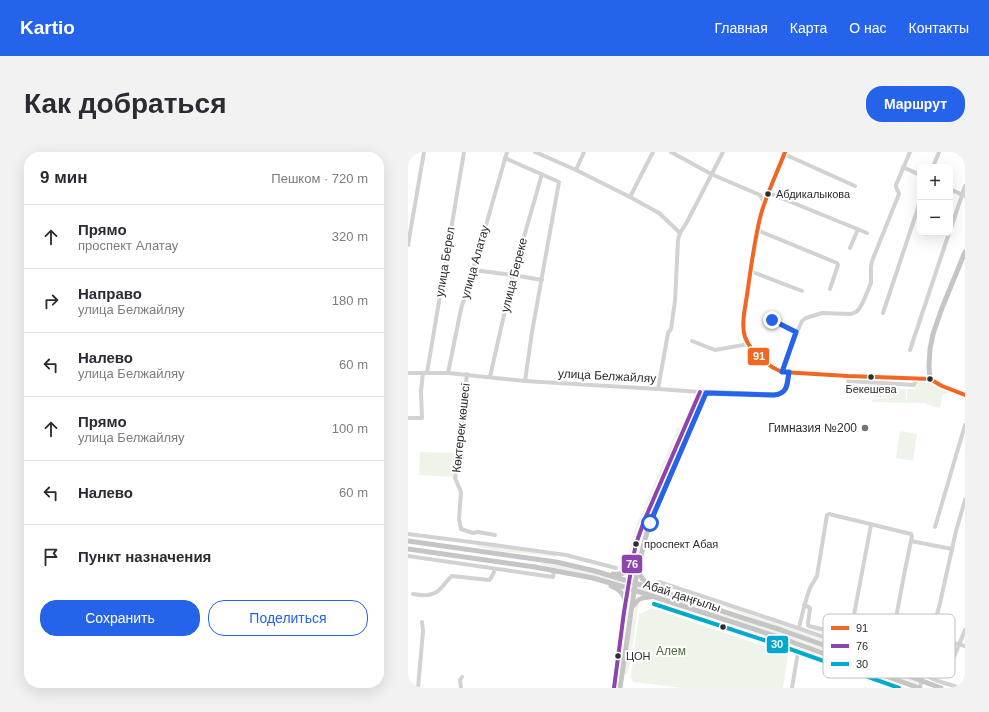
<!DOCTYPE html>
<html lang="ru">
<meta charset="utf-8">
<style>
body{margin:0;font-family:Arial,sans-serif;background:#f2f2f3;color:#2b2b33}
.controls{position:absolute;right:12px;top:12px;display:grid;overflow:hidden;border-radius:8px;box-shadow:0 4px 16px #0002}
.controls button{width:36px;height:36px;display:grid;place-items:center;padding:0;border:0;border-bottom:1px solid #e1e1e2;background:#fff;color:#2b2b33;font:20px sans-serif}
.stop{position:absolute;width:12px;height:12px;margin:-9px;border:3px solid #2563eb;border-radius:50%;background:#fff}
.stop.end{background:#2563eb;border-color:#fff;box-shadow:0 1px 4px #0008}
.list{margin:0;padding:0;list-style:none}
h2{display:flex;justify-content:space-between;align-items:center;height:52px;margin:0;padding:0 16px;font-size:17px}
h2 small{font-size:13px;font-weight:400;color:#7c7c81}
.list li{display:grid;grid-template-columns:26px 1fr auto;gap:12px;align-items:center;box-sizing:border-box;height:64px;padding:0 16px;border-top:1px solid #e1e1e2}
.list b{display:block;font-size:15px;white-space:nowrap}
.list p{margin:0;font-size:13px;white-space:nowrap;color:#7c7c81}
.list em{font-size:13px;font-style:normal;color:#7c7c81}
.actions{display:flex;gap:8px;padding:12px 16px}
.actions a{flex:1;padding:9px 0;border:1px solid #2563eb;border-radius:16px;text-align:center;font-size:14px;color:#2563eb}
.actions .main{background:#2563eb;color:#fff}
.icon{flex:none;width:22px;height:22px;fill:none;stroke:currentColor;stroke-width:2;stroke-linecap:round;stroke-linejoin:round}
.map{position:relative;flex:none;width:557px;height:536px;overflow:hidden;border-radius:16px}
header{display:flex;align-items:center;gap:24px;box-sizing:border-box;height:56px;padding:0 20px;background:#2563eb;color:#fff}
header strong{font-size:19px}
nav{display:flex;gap:22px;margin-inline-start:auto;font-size:14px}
.intro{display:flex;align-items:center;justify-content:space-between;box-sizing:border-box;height:96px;padding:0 24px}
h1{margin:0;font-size:28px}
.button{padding:10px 18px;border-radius:16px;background:#2563eb;color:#fff;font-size:14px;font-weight:700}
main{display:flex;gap:24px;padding:0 24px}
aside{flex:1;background:#fff;border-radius:16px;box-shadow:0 4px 16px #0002}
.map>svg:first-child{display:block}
</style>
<header>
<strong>Kartio</strong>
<nav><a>Главная</a><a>Карта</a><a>О нас</a><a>Контакты</a></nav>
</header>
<div class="intro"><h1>Как добраться</h1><a class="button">Маршрут</a></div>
<main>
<aside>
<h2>9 мин<small>Пешком · 720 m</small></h2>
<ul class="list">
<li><svg class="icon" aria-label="ahead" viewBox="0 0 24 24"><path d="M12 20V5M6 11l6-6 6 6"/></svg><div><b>Прямо</b><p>проспект Алатау</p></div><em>320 m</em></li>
<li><svg class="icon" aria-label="right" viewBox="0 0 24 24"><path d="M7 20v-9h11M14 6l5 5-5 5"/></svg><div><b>Направо</b><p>улица Белжайляу</p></div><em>180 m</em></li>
<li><svg class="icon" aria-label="left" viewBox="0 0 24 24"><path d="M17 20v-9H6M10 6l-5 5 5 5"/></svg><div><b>Налево</b><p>улица Белжайляу</p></div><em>60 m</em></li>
<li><svg class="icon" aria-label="ahead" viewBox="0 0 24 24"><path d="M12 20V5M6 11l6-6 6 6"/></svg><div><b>Прямо</b><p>улица Белжайляу</p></div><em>100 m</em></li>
<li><svg class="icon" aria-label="left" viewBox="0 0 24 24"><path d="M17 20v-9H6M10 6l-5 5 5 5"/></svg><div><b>Налево</b></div><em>60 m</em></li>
<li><svg class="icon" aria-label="arrive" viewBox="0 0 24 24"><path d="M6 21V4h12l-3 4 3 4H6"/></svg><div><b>Пункт назначения</b></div></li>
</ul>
<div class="actions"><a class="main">Сохранить</a><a>Поделиться</a></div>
</aside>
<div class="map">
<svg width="557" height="536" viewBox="0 0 557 536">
<rect width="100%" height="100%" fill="#fff"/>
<!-- green -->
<g fill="#eff4eb">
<polygon points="511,230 521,231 542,241 540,242 535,242 532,256 518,252 518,251 463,250 465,247 473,247 488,244 465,246 471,238 488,242 488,240 472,237 474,233 491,235 492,237 498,237 498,247 499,247 499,237 507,237"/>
<polygon points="270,275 272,276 272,279 226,390 221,412 218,417 222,395 229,372"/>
<polygon points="492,279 509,282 505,309 488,306"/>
<polygon points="12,300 50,301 46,325 11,323"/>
<path d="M 69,392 L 148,403 L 148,404 L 147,405 C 139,404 132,402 125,402 C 106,400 86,400 68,394 Z"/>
<polygon points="133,410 186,421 219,431 218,433 185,424 133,413"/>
<polygon points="230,434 372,480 511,530 510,533 371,483 229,437 229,435"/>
<polygon points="231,449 232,451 230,455 222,512 219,522 216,522 221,484 228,453"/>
<polygon points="317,454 446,498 445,501 351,470 340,464 317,455"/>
<polygon points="244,456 380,502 375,536 276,536 225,530 223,524 231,462"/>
<polygon points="312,471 336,479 347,480 430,510 440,515 439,516 312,473"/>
<polygon points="399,475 484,496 485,495 516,504 514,517 451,493 441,490 440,492 430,487 399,476"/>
</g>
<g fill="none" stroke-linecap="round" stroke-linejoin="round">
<!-- minor -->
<g stroke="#d2d2d2" stroke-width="4">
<polyline points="127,0 168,18 222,45 251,61 272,81"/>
<polyline points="263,0 303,22 352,43 357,52"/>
<polyline points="376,2 447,34"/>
<polyline points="97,6 151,30 124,180 117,229"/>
<polyline points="495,15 512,23"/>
<polyline points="525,15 531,0"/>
<polyline points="168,18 176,0"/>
<polyline points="542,37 557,44"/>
<polyline points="361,41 459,81"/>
<polyline points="222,45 245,0"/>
<polyline points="349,78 429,111 430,113 422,137"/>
<polyline points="542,79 557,34"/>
<polyline points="0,93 16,0"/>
<polyline points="442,96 450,77"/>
<polyline points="65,118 105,123 134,128"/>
<polyline points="342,119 394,139"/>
<polyline points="475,161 512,50"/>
<polyline points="364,168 389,180"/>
<polyline points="284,189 307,198 341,192"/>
<polyline points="502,198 541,81"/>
<path d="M 374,220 L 389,180 L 394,169 L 398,166 L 414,161 L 443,162 L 448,160 L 451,157 L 455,150 L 463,131 L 463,115 L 464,109 L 491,42 C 491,38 487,37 488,33 L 502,0"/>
<polyline points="0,221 40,221 117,229 250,237 292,240"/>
<polyline points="19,221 56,0"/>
<polyline points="40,221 53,157 70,101 99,0"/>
<polyline points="59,222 50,309 47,326 53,340 51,367 53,377 65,381 70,380 87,383"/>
<polyline points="82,225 105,123 134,22"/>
<polyline points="440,229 506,233 510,226"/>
<polyline points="250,237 260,181 263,177 267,149 270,88 272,81 279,70 315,0"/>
<polyline points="0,266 14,266 13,239 15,221"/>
<polyline points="527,375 557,273"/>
<polyline points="0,382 86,393 158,403 208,416"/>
<polyline points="503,389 544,397"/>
<polyline points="0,404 145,425 146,418"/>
<polyline points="251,430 375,471 459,500 515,522 527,528 552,536"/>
<path d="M 5,442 C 15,444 27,444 33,436 C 37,432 39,428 44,424 L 81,428 L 83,426 L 86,420"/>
<polyline points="246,452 368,492 491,536"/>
<path d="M 391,476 C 394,463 397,449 402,436 C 404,432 407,428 409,424 L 419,363 L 421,362 L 503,382 L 504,384 L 496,423 L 483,493 L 482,493 L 401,474 L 400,473 L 400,471 L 402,456 L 399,454 L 396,453"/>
<polyline points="442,484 463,373"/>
<polyline points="523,485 557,494"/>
<polyline points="539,522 557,478"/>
<polyline points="10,536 15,479 14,470"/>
<polyline points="53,536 52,528 54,525"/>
<polyline points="384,536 390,500"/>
<polyline points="512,536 523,485 532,451 548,379 557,348"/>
</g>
<!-- major -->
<g stroke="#c5c5c5" stroke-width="5">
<path d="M 377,0 C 369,21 359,41 353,62 C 346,89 343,116 339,143 C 337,156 333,173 337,185 C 343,201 360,214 374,220 L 440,224 L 522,227 L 534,234 L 557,243"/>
<polyline points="522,227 521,214 522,197 525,182 534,156 557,100"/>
<polyline points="0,389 148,410 187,419 233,433 373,478 458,508 533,536"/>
<polyline points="0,397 127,415 185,426 216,435 370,485 511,536"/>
<path d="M 231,418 C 232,425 236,430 242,433"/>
<path d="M 205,422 C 214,423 219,421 223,413"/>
<path d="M 203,434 C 211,437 216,441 217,449"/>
<path d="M 225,454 C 229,447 234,445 242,445"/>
<path d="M 206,536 L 216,460 L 225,406 L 228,392 L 236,369 L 292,240 L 366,243 C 380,242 379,232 381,220"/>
<path d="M 212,536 L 228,426 C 232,407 236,389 242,371 L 298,241"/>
</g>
<!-- bus-1 casing -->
<g stroke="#fff" stroke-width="7">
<path id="bus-1" d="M 377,0 C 369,21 359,41 353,62 C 346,89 343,116 339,143 C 337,156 333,173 337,185 C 343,201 360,214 374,220 L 440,224 L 522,227 L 534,234 L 557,243"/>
</g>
<!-- bus-2 casing -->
<g stroke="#fff" stroke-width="7">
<polyline id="bus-2" points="206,536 216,460 225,406 228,392 236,369 292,240"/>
</g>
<!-- bus-3 casing -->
<g stroke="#fff" stroke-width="7">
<polyline id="bus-3" points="246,452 368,492 491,536"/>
</g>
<!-- bus-1 -->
<use href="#bus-1" stroke="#f26522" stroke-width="4"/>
<!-- bus-2 -->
<use href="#bus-2" stroke="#8e44ad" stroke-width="4"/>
<!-- bus-3 -->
<use href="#bus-3" stroke="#00a9ce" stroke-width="4"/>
</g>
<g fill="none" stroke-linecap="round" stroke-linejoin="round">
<!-- route -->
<path stroke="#2563eb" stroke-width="5" d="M 242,371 L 298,241 L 366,243 C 380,242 379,232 381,220 L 374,220 L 388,180 L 364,168"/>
</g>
<!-- markers -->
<g fill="#2d2d2d" stroke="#fff" stroke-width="1.5">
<circle cx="360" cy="42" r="3.5"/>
<circle cx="463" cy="225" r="3.5"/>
<circle cx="522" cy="227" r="3.5"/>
<circle cx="228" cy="392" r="3.5"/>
<circle cx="315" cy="475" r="3.5"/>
<circle cx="210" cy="504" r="3.5"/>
</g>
<circle fill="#767676" stroke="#fff" stroke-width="1.5" cx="457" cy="276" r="4"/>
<g text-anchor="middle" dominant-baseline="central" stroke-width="4" stroke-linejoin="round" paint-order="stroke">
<!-- bus labels -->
<g font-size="11" fill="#2d2d2d" stroke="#fff" text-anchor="start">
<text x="368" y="42">Абдикалыкова</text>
<text x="463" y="237" text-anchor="middle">Бекешева</text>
<text x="236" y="392">проспект Абая</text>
<text x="218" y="504">ЦОН</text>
</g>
<!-- street labels -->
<g font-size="12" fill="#2d2d2d" stroke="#fff">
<text transform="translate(37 110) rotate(-81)">улица Берел</text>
<text transform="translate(67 110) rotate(-74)">улица Алатау</text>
<text transform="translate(106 123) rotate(-76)">улица Береке</text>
<text transform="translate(199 224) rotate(3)">улица Белжайляу</text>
<text transform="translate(53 276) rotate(-84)">Көктерек көшесі</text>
<text transform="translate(274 444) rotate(18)">Абай даңғылы</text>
</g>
<!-- poi labels -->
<g font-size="12" fill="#2d2d2d" stroke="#fff" text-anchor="end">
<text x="449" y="276">Гимназия №200</text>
</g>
<!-- park labels -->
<g font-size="12" fill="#4d693b" stroke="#fff">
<text x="263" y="499">Алем</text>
</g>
</g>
<!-- legend -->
<rect x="415" y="462" width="132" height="64" rx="6" fill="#fff" stroke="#c0c0c0" stroke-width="1"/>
<rect x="423" y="474" width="18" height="4" fill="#f26522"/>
<rect x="423" y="492" width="18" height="4" fill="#8e44ad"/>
<rect x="423" y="510" width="18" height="4" fill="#00a9ce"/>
<g font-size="11" fill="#2d2d2d">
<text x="448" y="480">91</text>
<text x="448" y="498">76</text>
<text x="448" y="516">30</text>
</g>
<g stroke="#fff" stroke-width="1.5">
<rect x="339" y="195" width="23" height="19" rx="4" fill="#f26522"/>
<rect x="213" y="402" width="22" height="20" rx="4" fill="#8e44ad"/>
<rect x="358" y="483" width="23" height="19" rx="4" fill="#00a9ce"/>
</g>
<g font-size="11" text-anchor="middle" font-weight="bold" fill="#fff">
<text x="351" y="208">91</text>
<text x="224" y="416">76</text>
<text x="369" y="496">30</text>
</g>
</svg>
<div class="controls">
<button>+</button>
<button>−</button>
</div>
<div class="stop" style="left:242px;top:371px"></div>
<div class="stop end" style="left:364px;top:168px"></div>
</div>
</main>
